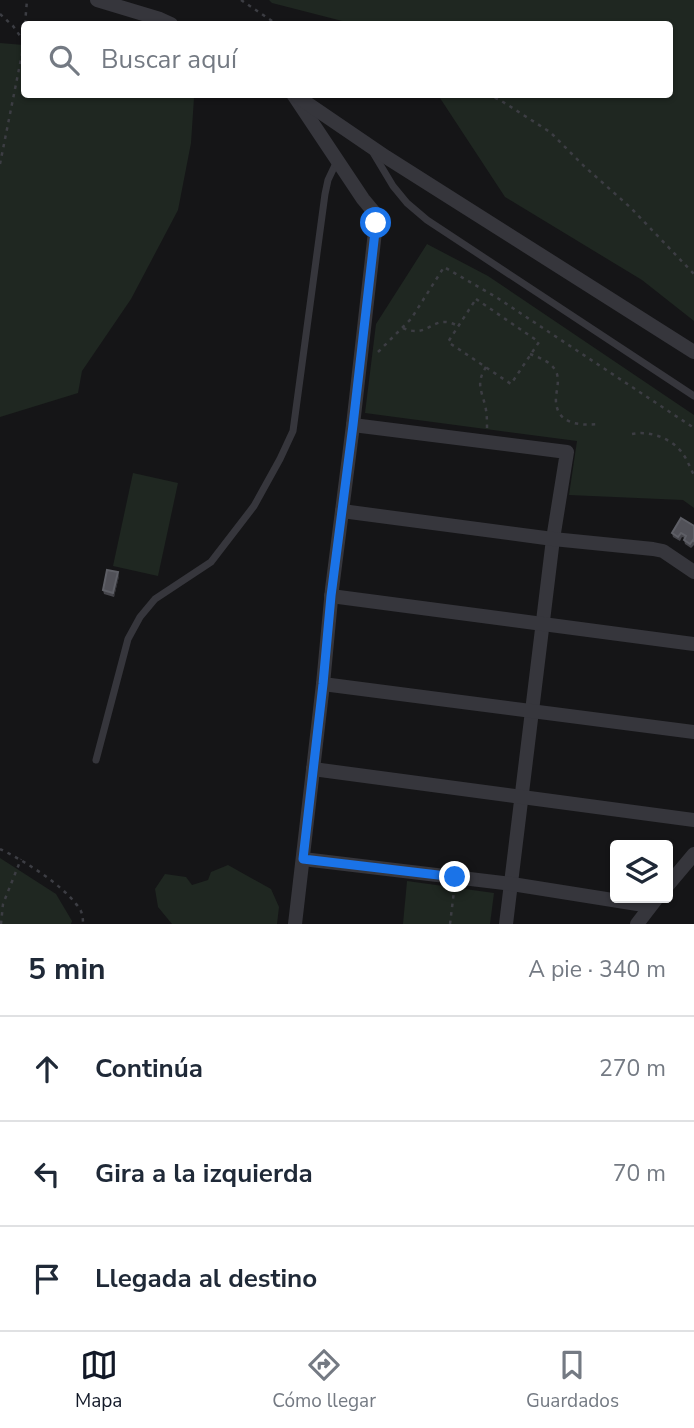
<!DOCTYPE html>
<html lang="es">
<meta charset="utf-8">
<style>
body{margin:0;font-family:"Nunito Sans",sans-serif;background:#f6f6f7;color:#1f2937}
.controls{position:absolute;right:21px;bottom:21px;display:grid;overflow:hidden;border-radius:7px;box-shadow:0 2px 5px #0004}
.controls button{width:63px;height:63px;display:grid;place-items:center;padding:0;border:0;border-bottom:2px solid #e0e1e3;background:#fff;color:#1f2937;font:35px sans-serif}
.stop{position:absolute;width:21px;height:21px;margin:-16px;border:5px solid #1a73e8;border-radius:50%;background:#fff}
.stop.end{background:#1a73e8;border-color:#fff;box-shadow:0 2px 7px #0008}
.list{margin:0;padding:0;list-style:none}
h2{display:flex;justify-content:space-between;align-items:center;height:91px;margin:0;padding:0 28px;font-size:30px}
h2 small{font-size:23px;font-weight:400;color:#747a83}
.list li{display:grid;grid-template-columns:46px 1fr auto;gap:21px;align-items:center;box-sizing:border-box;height:105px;padding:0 28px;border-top:2px solid #e0e1e3}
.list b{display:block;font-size:26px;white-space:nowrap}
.list em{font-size:23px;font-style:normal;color:#747a83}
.icon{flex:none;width:38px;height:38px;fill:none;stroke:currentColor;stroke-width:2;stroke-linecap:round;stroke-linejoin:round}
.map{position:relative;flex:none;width:694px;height:924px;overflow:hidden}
.search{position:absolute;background:#fff;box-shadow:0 2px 5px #0004;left:21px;right:21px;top:21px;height:77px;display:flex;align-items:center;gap:18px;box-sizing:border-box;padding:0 24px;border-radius:7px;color:#747a83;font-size:26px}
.sheet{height:406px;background:#fff}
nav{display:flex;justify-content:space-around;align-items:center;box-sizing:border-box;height:98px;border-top:2px solid #e0e1e3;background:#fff;font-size:19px;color:#747a83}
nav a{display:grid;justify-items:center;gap:4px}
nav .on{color:#111827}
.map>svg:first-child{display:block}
</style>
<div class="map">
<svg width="694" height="924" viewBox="0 0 694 924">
<rect width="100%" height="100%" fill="#151517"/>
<!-- green -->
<g fill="#1f2721">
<polygon points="269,0 694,0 694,321 642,280 505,197 438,95 670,94 670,24 354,24 272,3"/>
<polygon points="0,43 24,45 24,94 191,94 194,98 191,143 178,210 131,299 82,371 78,393 0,417"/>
<polygon points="427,244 488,276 694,415 694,508 683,500 569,495 577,441 365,413 376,324"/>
<polygon points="133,473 178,483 158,576 113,566"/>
<polygon points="0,858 56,894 72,921 71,924 0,924"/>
<polygon points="228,865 271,889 279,907 277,924 172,924 158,907 155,889 165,874 186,877 192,885 208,880 211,872"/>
<polygon points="407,881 494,893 490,924 403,924"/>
</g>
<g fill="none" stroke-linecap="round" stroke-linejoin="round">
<!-- path -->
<g stroke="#3c3d43" stroke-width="2.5" stroke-dasharray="3.5 5" stroke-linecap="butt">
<polyline points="241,0 275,23 280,24"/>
<polyline points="0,14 13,26 23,40"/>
<polyline points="25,24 27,0"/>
<polyline points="487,94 500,100 550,132 585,167 631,208 694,274"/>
<polyline points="0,164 22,54 24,27"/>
<polygon points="476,299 539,342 511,384 448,342"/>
<path d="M 403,328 C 430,340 432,312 458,326"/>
<polyline points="378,352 411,319 444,267 496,297 694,428"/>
<path d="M 530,354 C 540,358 553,362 557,374 C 559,381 557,389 556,396 C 554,424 578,426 600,424"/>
<path d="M 486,367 C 476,383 481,389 485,405 C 487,413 487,420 487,428"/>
<path d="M 632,434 C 650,430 673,439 683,454 C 688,461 690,468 694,475"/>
<path d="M 0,849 C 23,860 60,883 76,904 C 82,910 83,916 83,924"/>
<polyline points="1,924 3,904 21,859"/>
<polyline points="450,924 454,891"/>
</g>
<!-- service -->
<g stroke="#36363c" stroke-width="7">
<polyline points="372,151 393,186 407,203 427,220 694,396"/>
<polyline points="96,760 128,639 140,617 155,599 211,562 254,506 280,459 293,431 325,194 328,180 337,161"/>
</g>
<!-- minor -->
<g stroke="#36363c" stroke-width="14">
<polyline points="97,0 160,19 171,24"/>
<polyline points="293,94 363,199 373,211 376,223 353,425 332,589 323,684 295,924"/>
<polyline points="298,97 386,157 694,352"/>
<polyline points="353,425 567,452 553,539 506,924"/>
<polyline points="342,511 553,539 653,549 663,551 694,572"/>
<polyline points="331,596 694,644"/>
<polyline points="323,684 694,732"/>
<polyline points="313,769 694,820"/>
<polyline points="303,859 512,884 650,906"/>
<polyline points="668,885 694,854"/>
<polyline points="637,924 657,898"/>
</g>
</g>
<!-- wall -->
<g fill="#46464c">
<polygon points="694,526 694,545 691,548 685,544 684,540 685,538 682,537 680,541 673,537 672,533"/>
<polygon points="119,576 114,597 104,594 103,590"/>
</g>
<!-- shaded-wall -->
<polygon fill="#2e2e32" points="118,572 119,576 114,597 113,593"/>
<!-- building -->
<g fill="#515158" stroke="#5e5f66" stroke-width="2">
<polygon points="681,518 694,526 694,541 693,540 690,544 684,540 686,536 681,533 678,537 672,533"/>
<polygon points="107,570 118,572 113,593 103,590"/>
</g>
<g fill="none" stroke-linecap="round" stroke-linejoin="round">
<!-- route -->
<polyline stroke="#1a73e8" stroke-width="9" points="376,223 353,425 331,596 323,684 303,859 455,877"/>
</g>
</svg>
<div class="controls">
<button><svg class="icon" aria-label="layers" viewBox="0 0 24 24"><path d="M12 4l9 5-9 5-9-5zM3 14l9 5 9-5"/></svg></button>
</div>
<div class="stop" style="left:376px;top:223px"></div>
<div class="stop end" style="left:455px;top:877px"></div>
<div class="search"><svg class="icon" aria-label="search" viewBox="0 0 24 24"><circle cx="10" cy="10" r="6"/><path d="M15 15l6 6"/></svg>Buscar aquí</div>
</div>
<section class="sheet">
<h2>5 min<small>A pie · 340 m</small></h2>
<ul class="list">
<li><svg class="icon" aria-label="ahead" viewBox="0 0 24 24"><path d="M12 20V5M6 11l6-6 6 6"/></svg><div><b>Continúa</b></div><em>270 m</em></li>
<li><svg class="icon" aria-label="left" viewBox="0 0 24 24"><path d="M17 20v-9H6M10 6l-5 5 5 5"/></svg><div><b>Gira a la izquierda</b></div><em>70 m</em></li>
<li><svg class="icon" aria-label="arrive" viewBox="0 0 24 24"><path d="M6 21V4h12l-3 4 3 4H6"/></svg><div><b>Llegada al destino</b></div></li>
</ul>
</section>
<nav>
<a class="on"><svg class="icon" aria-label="map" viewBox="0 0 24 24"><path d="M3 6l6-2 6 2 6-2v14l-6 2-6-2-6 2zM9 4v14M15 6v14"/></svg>Mapa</a>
<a><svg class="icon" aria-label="directions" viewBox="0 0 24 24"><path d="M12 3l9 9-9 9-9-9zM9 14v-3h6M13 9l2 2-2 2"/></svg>Cómo llegar</a>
<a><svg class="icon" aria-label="saved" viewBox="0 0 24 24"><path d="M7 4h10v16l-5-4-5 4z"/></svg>Guardados</a>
</nav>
